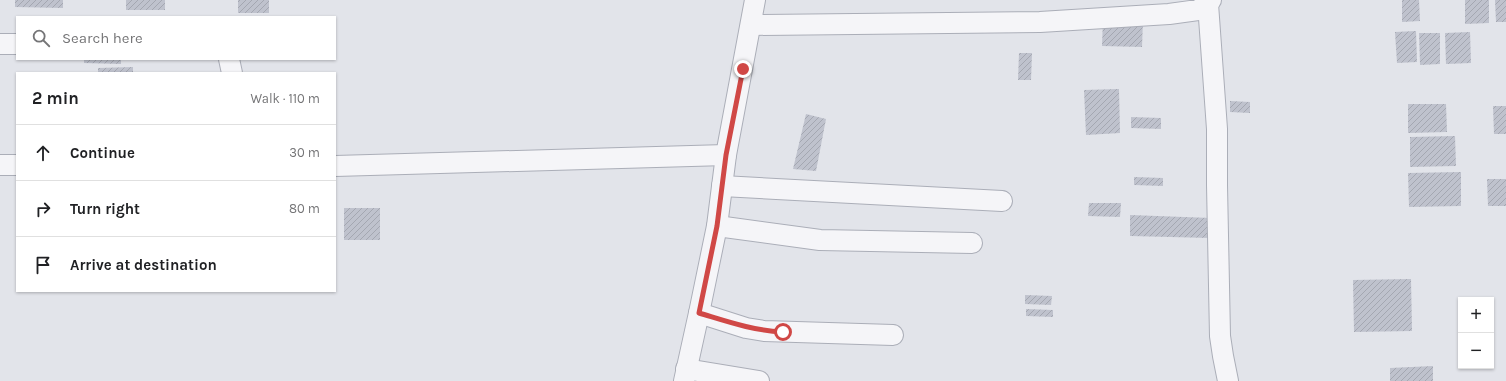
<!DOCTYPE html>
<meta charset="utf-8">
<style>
body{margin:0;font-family:Karla,sans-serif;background:#f2f2f2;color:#202124}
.controls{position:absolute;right:12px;bottom:12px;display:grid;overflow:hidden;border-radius:0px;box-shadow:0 1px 3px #0004}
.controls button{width:36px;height:36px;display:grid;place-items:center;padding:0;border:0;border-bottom:1px solid #e0e0e0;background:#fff;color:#202124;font:20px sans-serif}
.stop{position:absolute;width:12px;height:12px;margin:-9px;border:3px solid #d04846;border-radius:50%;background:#fff}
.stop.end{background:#d04846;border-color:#fff;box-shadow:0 1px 4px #0008}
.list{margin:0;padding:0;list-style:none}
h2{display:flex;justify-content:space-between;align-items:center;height:52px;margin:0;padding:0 16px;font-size:17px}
h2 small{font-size:13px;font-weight:400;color:#757577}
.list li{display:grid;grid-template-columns:26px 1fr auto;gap:12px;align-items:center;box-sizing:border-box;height:56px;padding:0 16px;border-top:1px solid #e0e0e0}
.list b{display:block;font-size:15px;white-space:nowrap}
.list em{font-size:13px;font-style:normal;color:#757577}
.icon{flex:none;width:22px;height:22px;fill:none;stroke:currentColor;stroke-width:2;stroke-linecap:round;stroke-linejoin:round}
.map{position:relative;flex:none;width:1506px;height:381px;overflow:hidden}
.search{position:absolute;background:#fff;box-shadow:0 1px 3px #0004;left:16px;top:16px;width:320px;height:44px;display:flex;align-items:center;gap:10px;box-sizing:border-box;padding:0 14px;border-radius:0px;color:#757577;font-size:15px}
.panel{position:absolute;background:#fff;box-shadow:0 1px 3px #0004;left:16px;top:72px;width:320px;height:220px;border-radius:0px}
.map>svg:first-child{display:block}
</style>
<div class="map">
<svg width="1506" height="381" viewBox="0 0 1506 381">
<defs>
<pattern id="building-hatch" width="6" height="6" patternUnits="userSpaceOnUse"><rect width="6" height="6" fill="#bfc2cd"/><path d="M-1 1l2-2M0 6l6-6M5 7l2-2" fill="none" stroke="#a4a7b1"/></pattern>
</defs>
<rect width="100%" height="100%" fill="#e2e4ea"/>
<!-- building -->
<g fill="url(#building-hatch)">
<polygon points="15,0 63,0 63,8 15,7"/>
<rect x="126" y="0" width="39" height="10"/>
<rect x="238" y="0" width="31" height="13"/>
<polygon points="1402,0 1419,0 1420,21 1402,22"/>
<polygon points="1465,0 1489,0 1489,23 1465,24"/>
<polygon points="1495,0 1506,0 1506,22 1496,22"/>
<polygon points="1103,19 1143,20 1142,47 1102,46"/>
<polygon points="1416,31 1417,62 1397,63 1395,32"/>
<polygon points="1470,32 1471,63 1446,64 1445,33"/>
<polygon points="1419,33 1440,33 1440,64 1420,65"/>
<polygon points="1019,53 1032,53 1031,80 1018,80"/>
<polygon points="84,59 121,59 121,64 84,63"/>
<polygon points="133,67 133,73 98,73 98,68"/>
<polygon points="1119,89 1120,133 1086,135 1084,90"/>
<polygon points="1230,101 1250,102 1250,113 1230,112"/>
<polygon points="1408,104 1446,104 1447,132 1408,133"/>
<polygon points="1493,106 1506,106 1506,134 1494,134"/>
<polygon points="806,114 826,119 816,171 793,169"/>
<polygon points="1131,117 1161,118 1161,129 1131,128"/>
<polygon points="1455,136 1456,166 1410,167 1410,137"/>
<polygon points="1461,172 1461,206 1409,207 1408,173"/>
<polygon points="1134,177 1163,178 1163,186 1134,185"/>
<polygon points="1487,179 1506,179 1506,206 1488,206"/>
<polygon points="1089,203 1121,203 1120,217 1088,216"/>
<rect x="344" y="208" width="36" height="32"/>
<polygon points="1130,215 1211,218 1210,238 1130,236"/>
<polygon points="1411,279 1412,331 1354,332 1353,280"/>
<polygon points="1025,295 1052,296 1051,305 1025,304"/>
<polygon points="1026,309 1053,310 1053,317 1026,316"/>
<polygon points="1433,366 1433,381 1390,381 1390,368"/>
</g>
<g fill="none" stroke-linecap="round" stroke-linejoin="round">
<!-- street casing -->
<g stroke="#abaeb8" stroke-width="22">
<g id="street">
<polyline points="1208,4 1217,129 1217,185 1220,336 1223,356 1228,381"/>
<polyline points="751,25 1040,22 1169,14 1198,10 1208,4 1211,0"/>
<polyline points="0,44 17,44"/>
<polyline points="229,59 232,73"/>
<polyline points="0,165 17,165"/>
<polyline points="335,166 726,155"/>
<polyline points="722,186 1002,201"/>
<polyline points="717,226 820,240 972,243"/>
<polyline points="699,313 746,328 764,331 893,335"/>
<polyline points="686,369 759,381"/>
<polyline points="684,381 699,313 717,226 726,155 755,0"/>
</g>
</g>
<!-- street -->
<use href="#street" stroke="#f5f5f8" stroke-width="20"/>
</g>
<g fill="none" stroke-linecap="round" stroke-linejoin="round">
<!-- route -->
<path stroke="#d04846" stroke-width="5" d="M 743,69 L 726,155 L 717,226 L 699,313 C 729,322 751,330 783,332"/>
</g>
</svg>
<div class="controls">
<button>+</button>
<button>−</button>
</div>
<div class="stop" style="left:783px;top:332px"></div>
<div class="stop end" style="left:743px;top:69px"></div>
<div class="search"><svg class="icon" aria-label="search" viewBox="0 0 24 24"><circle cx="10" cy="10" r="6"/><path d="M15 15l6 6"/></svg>Search here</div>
<section class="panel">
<h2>2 min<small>Walk · 110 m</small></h2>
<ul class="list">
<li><svg class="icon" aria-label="ahead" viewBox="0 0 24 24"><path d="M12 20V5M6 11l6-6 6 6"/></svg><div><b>Continue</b></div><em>30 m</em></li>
<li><svg class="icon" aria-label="right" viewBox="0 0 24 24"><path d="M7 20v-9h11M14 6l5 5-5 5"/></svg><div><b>Turn right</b></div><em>80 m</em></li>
<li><svg class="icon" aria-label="arrive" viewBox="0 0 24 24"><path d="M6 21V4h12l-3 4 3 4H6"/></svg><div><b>Arrive at destination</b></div></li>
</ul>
</section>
</div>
